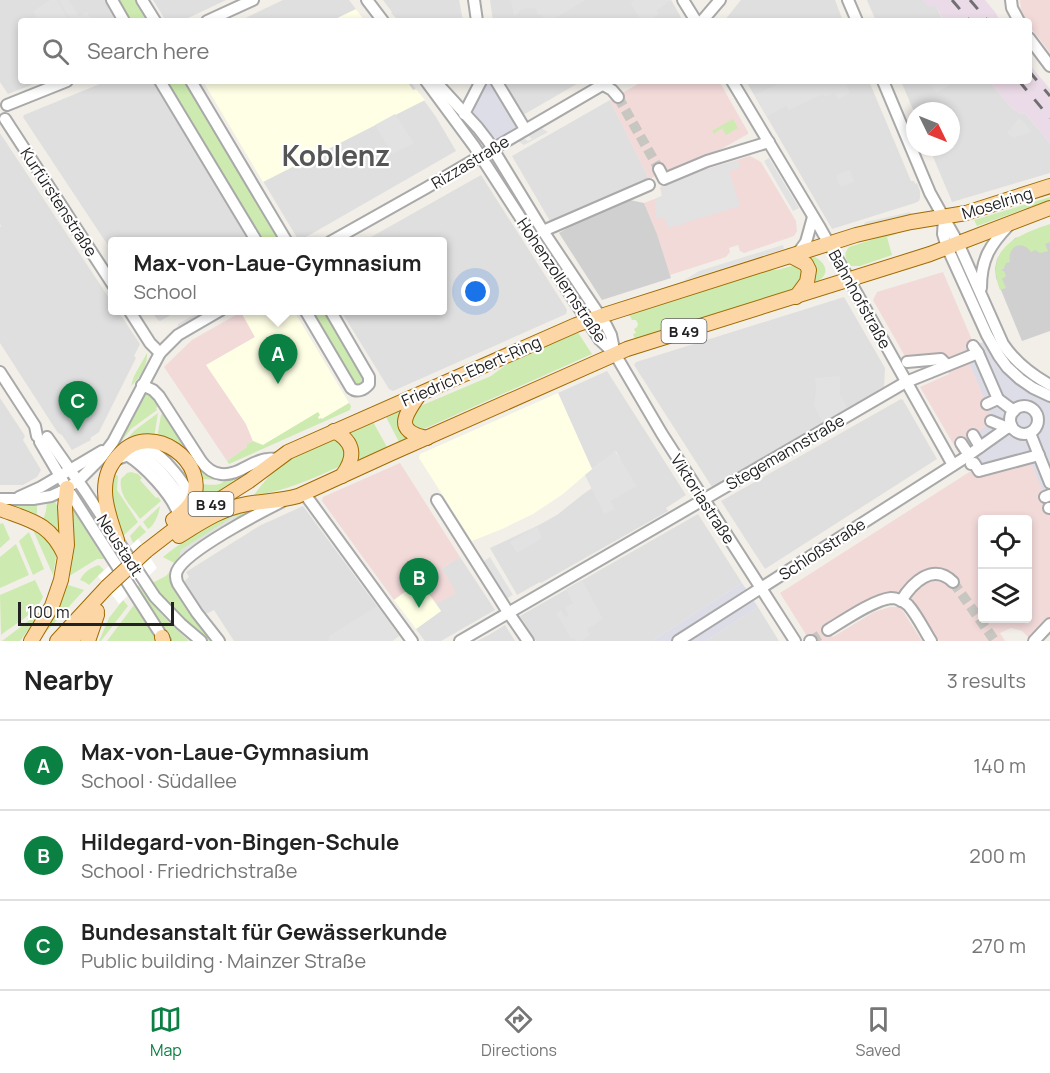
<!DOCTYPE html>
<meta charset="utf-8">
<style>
body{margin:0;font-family:Manrope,sans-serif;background:#f2f2f2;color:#222}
.controls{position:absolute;right:18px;bottom:18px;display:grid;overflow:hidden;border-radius:6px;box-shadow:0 3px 9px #0003}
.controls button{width:54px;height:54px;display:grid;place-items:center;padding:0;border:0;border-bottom:2px solid #e0e0e0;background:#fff;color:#222;font:30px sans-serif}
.compass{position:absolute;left:906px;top:102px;width:54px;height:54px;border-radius:50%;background:#fff;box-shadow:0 3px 9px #0003;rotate:133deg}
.scale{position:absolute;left:18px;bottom:15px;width:156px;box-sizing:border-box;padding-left:6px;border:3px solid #222;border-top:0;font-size:16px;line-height:21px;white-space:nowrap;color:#222;-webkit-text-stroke:4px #fff;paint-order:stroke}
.you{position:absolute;left:476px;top:292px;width:21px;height:21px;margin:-15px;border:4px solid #fff;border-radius:50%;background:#1a73e8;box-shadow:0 0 0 9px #1a73e833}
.badge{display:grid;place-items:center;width:39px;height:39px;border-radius:50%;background:#0b8043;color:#fff;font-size:20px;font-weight:700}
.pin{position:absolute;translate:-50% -50px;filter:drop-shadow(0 2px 3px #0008)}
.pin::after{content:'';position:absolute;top:32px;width:21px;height:18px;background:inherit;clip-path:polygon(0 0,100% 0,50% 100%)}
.popup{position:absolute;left:108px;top:237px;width:339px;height:78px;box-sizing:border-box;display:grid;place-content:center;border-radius:6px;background:#fff;filter:drop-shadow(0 2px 4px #0005);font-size:20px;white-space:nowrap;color:#767676}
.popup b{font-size:22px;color:#222}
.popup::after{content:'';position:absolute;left:50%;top:100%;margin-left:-12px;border:12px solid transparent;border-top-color:#fff}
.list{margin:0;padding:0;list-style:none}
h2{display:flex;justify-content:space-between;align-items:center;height:78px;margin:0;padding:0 24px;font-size:26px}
h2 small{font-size:20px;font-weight:400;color:#767676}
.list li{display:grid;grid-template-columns:39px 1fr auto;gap:18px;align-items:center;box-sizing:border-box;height:90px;padding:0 24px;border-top:2px solid #e0e0e0}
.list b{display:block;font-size:22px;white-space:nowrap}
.list p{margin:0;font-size:20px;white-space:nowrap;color:#767676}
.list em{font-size:20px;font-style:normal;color:#767676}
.icon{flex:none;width:33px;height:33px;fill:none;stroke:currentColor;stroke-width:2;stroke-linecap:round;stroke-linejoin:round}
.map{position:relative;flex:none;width:1050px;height:641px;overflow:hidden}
.search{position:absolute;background:#fff;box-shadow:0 3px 9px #0003;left:18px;right:18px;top:18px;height:66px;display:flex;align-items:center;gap:15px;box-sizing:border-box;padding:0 21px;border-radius:6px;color:#767676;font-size:22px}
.sheet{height:348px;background:#fff}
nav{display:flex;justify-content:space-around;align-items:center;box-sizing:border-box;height:84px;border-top:2px solid #e0e0e0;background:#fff;font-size:16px;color:#767676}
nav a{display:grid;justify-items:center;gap:3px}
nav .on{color:#0b8043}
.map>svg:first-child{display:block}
</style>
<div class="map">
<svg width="1050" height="641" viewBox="0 0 1050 641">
<rect width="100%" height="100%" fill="#f2efe9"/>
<!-- residential -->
<g fill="#e0dfdf">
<polygon points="0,0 105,0 118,21 21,21 21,81 41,81 8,94 0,82"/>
<polygon points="153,0 226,0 182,21 166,21"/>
<polygon points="283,0 349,0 365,21 239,21"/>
<polygon points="383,0 459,0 463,21 399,21 391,13 392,12"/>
<polygon points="490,0 635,0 641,21 493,21"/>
<polygon points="671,0 682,19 682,21 647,21 656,10"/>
<polygon points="741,0 835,0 843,21 724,21"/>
<polygon points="867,0 923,0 935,4 943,20 941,21 876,21"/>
<polygon points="107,81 154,81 251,241 113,242 113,253 23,117 24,115"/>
<polygon points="203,81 410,81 436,117 456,151 299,241"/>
<polygon points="503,81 582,81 523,115"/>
<polygon points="746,81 869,81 911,181 914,181 915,184 917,183 920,191 920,198 919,201 915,203 832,229"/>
<polygon points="901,81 989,81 1012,108 1019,113 1022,114 1024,112 1050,143 1050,173 952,202 929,147 951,147 951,111 915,111 915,114"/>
<polygon points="610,100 649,179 550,221 512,156"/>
<polygon points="0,133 113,304 113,310 118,311 140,344 134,356 136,358 99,432 90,438 91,440 72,450 62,435 58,433 0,343 0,227 1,226 0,224"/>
<polygon points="481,175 566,308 567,310 566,314 393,391 389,389 341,311 443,310 443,242 364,241"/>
<polygon points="844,297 885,368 884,387 879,389 879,391 712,487 634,365 636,362"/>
<polygon points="151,311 178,311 160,321 158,320"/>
<polygon points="607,371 686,495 666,508 668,511 541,583 540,582 517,595 490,548 537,526 557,515 582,495 592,488 593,489 623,465 616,451 592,469 558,393"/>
<polygon points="0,398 25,436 23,440 41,470 37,477 23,485 0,485"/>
<polygon points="901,399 903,400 937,459 765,569 721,501"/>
<polygon points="303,506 377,606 399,636 392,641 234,641 214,610 204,615 183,582 189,577 186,572 259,526"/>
<polygon points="698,514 742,583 652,641 536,641 520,616"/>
<polygon points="460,557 495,610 441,641 425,641 416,629 441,611 436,604 455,593 442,568"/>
<polygon points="758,607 779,641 706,641"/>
<polygon points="505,625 515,641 477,641 487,636"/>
</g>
<!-- commercial -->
<g fill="#f2dad9" fill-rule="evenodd">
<polygon points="1020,0 1050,0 1050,53 1031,28 1029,21 1027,21 1021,10"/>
<polygon points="643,81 719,81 748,132 748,134 700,161 697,158 649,179 610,100"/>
<polygon points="750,156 761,162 796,221 797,231 794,236 744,253 740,251 738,245 729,248 730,252 726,257 670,275 657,234 644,203 662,196 660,187 697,172"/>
<polygon points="943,272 975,347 947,358 945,354 906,358 873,300 877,292"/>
<polygon points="241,312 255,337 207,365 246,424 253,441 246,445 247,447 227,461 164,367 192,340"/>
<polygon points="977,359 1008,415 971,444 958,452 920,387 949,374 948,371"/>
<path d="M 1031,461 L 1050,508 L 1050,620 L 1033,637 L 1029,638 L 1022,631 L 1011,628 L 1000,633 L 1005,641 L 939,641 L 916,605 L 907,597 L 897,593 L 884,596 L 826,627 L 833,637 L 874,612 L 890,607 L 898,607 L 901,608 L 922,641 L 810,641 L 780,593 L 974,469 ZM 982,520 L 1028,520 L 1028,618 L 982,618 Z"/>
<polygon points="400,463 460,557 442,568 456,593 436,604 419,581 394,600 322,501 323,497"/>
</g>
<!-- industrial -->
<g fill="#ebdbe8">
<polygon points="923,0 985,0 995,12 1000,21 941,21 943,19 935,4 929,7"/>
<polygon points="1029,64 1050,89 1050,143 1024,112 1022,114 1019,113 1012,108 989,81 1029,81"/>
</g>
<!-- education -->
<g fill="#ffffe5">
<polygon points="356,9 365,21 331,21"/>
<polygon points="208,81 407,81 413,90 416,89 425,100 263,182 204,83"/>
<polygon points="244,310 294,311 349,403 322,419 319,419 317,413 263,445 253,441 246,424 206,365 255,337 241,312"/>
<polygon points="558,393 592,469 563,494 533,514 502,529 472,541 419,458 420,454"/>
<polygon points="420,581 441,611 416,629 394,600"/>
</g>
<!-- religious -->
<g fill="#d0d0d0">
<polygon points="630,200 644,203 657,234 671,278 602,300 559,233 576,223"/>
<polygon points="1050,233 1050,331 1022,341 996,278 995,268 997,259 1002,251 1015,238 1024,236 1038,237"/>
</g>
<!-- grass -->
<g fill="#cdebb0">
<polygon points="118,0 138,0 151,21 131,21"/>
<polygon points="167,81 187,81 282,241 264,241"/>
<polygon points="733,119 738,128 726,135 722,128 714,134 712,131"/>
<polygon points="1050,197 1050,200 977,226 974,220"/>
<path d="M 1050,224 L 1050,242 L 1045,244 L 1048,251 L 1040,253 L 1035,250 L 1031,252 C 1022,239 1007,246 1010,262 L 1006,263 L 1004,268 L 1001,271 L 1004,271 L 1006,276 L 1002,279 L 1006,288 L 1000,290 C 984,248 1017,235 1050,224 Z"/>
<path d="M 896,232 L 897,234 L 887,237 L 892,255 L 860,266 L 851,266 C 845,260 843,254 849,247 Z"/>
<path d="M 810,255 C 828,261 832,277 813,283 L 812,261 L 808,257 Z"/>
<polygon points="795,265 798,265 805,274 795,288 787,291 635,339 633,334 636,333 634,329 637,327 638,324 636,320 632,320 630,316 627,316 626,313 764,270 777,270"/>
<polygon points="308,311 327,311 366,376 365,382 355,386"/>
<path d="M 577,331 L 592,354 L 424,429 C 413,429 412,424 411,414 L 418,407 L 491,376 L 518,356 Z"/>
<path d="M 147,353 C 148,364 140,378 131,386 L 134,376 Z"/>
<polygon points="146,393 149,393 161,404 156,408 157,410 131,429 120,443 118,441 143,395"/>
<polygon points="349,403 351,406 350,410 229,464 227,461 247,447 246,445 253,441 263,445 318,412 320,415 318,417 319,419 321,418 322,419"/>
<polygon points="410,404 407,438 399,442 385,415"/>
<polygon points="165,411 221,479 220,480 199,479 157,438 161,415"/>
<polygon points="158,413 154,438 119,448 135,430"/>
<polygon points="372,420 387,447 354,462 346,434"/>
<path d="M 333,440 L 336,440 L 345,446 L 345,462 L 341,466 C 313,478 284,492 254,495 C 260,487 266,479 273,472 C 289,456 312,447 333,440 Z"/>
<path d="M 131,472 L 138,474 L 142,478 L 140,480 L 156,498 L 158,497 L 161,501 L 140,519 C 132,507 118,495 121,479 L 127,473 Z"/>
<polygon points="112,473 118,476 117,490 138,522 123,536 116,524 109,498"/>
<path d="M 242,474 L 244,477 L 199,507 L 198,503 L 199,484 C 209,484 222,488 226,478 Z"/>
<polygon points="54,500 59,509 62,541 43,520 46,511 47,501"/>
<polygon points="37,503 37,513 35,518 8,506"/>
<path d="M 160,506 C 159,514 154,526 148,529 L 143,522 Z"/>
<polygon points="70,508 74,511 104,559 97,559 66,578"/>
<path d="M 259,508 L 241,521 L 234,517 L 181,550 L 179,561 L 176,564 L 163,557 C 192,534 222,515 259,508 Z"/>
<polygon points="3,523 10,539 0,548 0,524"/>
<polygon points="140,525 146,532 133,543 130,536"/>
<polygon points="36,527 57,551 53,575 33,530"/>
<polygon points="29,532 44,569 33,575 19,541"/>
<polygon points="16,544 29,575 0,588 0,557"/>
<path d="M 99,565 L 104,570 L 89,585 L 85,582 L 80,580 C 83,573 91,567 99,565 Z"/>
<path d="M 172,569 L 173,570 L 215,641 L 208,641 C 188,623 168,604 152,583 L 166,576 Z"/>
<path d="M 35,580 L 43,597 C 37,612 14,625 1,635 L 0,595 Z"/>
<polygon points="65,584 84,590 38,641"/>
<polygon points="138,585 163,616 189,641 170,641 136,587"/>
<polygon points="123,600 128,606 101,641 99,641 109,618"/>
<polygon points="134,605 158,641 107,641"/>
<polygon points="40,612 34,622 20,641 2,641"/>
</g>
<!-- parking -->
<g fill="#e2e2e2">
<polygon points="50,0 57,0 69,21 39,21 33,11"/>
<polygon points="59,0 69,0 79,17 87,12 92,21 71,21"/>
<polygon points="511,0 586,0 550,21 545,21 542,15 538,15 536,8 522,9 514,17"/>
<polygon points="635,0 670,0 671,1 656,10 659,14 648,21 641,21 630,2"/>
<polygon points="784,81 845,81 850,93 838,99 834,93 825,97 823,94 789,110 786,106 767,116 755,95"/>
<polygon points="928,81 956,81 936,93"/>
<polygon points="395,114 414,143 392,154 375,125"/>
<polygon points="1019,118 1025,123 1031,132 1013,138 1007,133"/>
<polygon points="541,128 548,132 524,145 518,141 523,138 528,141 532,139 528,135"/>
<polygon points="769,158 799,208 793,211 764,161"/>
<polygon points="738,160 740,168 729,171 740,206 684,223 682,226 674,226 668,228 664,217 656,217 655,199 662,196 661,187 697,172"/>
<polygon points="850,170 854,182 840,187 836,175"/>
<polygon points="910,212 913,216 864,226 864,224 866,222"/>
<polygon points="783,245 784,249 683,281 699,271"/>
<polygon points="201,311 212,311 177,331 178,324"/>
<polygon points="840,376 840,394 848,409 823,423 814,405 816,391 815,378"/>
<polygon points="615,451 637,486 610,501 615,509 604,514 585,475"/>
<polygon points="234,516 239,517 241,521 179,561 181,550"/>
<polygon points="537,526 542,538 517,553 510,542"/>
<polygon points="490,557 513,595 506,599 484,561"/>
<polygon points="582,580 603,619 587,629 590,635 581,641 575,641 573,638 571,639 556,613 561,610 565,617 569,615 565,608 573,603 566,589"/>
<polygon points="377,606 399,636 392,641 329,641 329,636"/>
</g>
<!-- plaza -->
<g fill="#dddde8">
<polygon points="484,81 504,81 527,121 497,140 473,116 472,113"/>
<polygon points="983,342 991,356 1002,370 1011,378 1038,396 1050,401 1050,509 1031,462 978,476 958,445 989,425 992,417 964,350"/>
<polygon points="742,583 758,607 706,641 652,641"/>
</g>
<!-- pier -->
<polygon fill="#fff" points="138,539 157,568 119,604 98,576"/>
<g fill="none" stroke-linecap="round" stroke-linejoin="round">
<!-- minor-tunnel -->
<g stroke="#c8c6c1" stroke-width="10" stroke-dasharray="10 5" stroke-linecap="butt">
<polyline points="618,97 659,169"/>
<polyline points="953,582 995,641"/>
<polyline points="811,641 828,630"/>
</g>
<!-- minor casing -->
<g stroke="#a9a9a9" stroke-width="14">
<g id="minor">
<polyline points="112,0 124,21"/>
<polyline points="142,0 155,21"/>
<polyline points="367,0 383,21"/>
<polyline points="474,0 477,21"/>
<polyline points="683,0 696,21"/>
<polyline points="848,0 857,21"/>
<polyline points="1011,0 1012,8 1019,21"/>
<polyline points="207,21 253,0"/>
<polyline points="702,21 720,0"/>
<polyline points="1029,38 1050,66"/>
<polyline points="160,81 257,242"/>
<polyline points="191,81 287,242"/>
<polyline points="426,81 474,146 592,328 600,340 615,354 662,434 795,641"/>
<polyline points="435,81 478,128 488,141 543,231 606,325 611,335 615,354"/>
<polyline points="496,81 525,129"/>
<polyline points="732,81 819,226 953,465"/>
<path d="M 883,81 L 930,193 L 958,243 L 1003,344 C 1015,362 1032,375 1050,385"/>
<polyline points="603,85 612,90 618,97"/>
<polyline points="7,105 67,81"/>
<polyline points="464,114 481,81"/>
<polyline points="5,119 113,285"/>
<polyline points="659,169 664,179 707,161 769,142"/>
<polyline points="944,218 943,234 947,247 987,335 999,356 1007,367 1020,379 1033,388 1050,396"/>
<polyline points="543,231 649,185"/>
<polyline points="330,242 426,188 609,81"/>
<polyline points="798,253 806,242 813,217"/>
<path d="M 981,288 C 981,259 990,245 1009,225"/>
<polyline points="129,310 150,343 160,353"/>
<path d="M 305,310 L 351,388 C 357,393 364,390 369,384 L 369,377 L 330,310"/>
<polyline points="973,346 978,353 998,399 1014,411"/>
<polyline points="907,362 941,359 947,365"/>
<polyline points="0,372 35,426 37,436"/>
<path d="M 142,385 L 153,390 L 159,396 L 201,461 C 206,468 212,473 221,474 C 239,476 251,460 268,459 C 270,458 275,459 277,459"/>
<polyline points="987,404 998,399"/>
<circle cx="1024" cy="420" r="14"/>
<polyline points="991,421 1008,428"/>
<polyline points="1030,433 1050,483"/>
<polyline points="973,435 980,447"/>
<polyline points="47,437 85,491 155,597 181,624 201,641"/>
<polyline points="40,442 67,488 165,641"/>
<polyline points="961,443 969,455"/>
<path d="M 135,452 C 154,460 166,477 178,493 L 178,504"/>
<path d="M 127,455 C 145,466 171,494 178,513"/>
<path d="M 120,458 C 129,455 139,449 148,450 C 160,452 180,478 186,488 L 185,492 L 177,510"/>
<polyline points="971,464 974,463 979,471 1039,455"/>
<polyline points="304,493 412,641"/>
<polyline points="19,497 41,487 102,451"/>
<polyline points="1045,497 1050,495"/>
<polyline points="0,499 33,499 51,496 60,492 78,481 101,458 113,442 160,353 178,335 221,310"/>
<polyline points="437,500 508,612 528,641"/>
<polyline points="1049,508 1050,508"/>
<path d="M 901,601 C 912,583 933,562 953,582"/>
<path d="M 828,630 C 843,621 873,600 891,598 C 897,598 903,601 908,605 C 917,615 924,630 931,641"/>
<path d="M 219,641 L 197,613 L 178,584 C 176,580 175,576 177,571 C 186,551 259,513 281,502"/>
<polyline points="460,641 906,382 978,353"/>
<polyline points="678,641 966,457 1011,425"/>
<polyline points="810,641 811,641"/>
<polyline points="1034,641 1050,624"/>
</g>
</g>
<!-- major casing -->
<g stroke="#a06b00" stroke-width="16">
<g id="major">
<polyline points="791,256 806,264 809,270 807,282 796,297"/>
<path d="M 419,395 C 404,416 394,431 427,438"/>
<path d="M 334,431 C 355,442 356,457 342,476"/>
<path d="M 0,509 C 32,521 50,523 65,556"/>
<path d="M 179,536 C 200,523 222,508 247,504 C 264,501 281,501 298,496 L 392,453 L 627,349 L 930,254 L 1050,208"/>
<path d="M 117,540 C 112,524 105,508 105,491 C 105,476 109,465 120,454 C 152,419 211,463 192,501 C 188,509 180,515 173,520"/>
<polyline points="146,551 181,524 249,481 288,452 576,325 601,316 856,235 911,222 966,213 1050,186"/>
<polyline points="162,637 163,641"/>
<polyline points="31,641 52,606 61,580 67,545 65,507 67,488"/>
<polyline points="57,641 107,587"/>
<polyline points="71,641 97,611"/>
<polyline points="88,641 97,615"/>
</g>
</g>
<!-- minor -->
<use href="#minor" stroke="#fff" stroke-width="10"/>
<!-- major -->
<use href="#major" stroke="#fcd6a4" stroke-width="14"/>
<!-- rail -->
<g stroke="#707070" stroke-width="3" stroke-dasharray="12 12" stroke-linecap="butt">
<polyline points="952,0 970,21"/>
<polyline points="970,0 988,21"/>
<polyline points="1029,71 1050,96"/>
<polyline points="1019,81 1050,118"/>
</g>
<!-- major-bridge casing -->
<g stroke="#a06b00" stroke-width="16" stroke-linecap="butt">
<polyline id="major-bridge" points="107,587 146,551"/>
</g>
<!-- major-bridge -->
<use href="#major-bridge" stroke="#fcd6a4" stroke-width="14"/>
</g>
<g text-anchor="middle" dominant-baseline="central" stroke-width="4.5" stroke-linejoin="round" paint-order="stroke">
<!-- shield labels -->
<g fill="#fff" stroke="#646464" stroke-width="1.5">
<rect x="661.5" y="319" width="45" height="24" rx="4.5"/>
<rect x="188.5" y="492" width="45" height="24" rx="4.5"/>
</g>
<g font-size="15" font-weight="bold" fill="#222">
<text x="684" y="331">B 49</text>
<text x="211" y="504">B 49</text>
</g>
<!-- street labels -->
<g font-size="16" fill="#222" stroke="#fff">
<text transform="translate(470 162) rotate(-31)">Rizzastraße</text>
<text transform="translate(59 202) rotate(57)">Kurfürstenstraße</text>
<text transform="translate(997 203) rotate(-17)">Moselring</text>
<text transform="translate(562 280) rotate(56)">Hohenzollernstraße</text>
<text transform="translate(860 299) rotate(61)">Bahnhofstraße</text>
<text transform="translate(471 371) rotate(-24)">Friedrich-Ebert-Ring</text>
<text transform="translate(785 452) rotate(-30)">Stegemannstraße</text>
<text transform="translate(703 499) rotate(57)">Viktoriastraße</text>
<text transform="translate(120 545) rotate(57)">Neustadt</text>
<text transform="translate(822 549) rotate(-33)">Schloßstraße</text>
</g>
<!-- town labels -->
<g font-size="28" font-weight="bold" fill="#555" stroke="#fff">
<text x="336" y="155">Koblenz</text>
</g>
</g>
</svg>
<div class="controls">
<button><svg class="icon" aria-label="locate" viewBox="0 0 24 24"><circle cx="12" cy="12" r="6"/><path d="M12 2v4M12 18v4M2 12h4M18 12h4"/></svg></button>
<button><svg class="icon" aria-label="layers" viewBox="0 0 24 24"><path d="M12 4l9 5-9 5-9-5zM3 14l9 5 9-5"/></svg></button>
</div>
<svg class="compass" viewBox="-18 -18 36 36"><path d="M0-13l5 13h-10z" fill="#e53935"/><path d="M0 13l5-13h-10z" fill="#767676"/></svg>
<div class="scale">100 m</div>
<div class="you"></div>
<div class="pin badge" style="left:278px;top:384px">A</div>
<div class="popup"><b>Max-von-Laue-Gymnasium</b>School</div>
<div class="pin badge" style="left:419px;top:608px">B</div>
<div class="pin badge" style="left:78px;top:431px">C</div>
<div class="search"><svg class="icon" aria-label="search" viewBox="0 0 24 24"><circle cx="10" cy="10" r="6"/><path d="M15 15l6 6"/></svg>Search here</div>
</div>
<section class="sheet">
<h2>Nearby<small>3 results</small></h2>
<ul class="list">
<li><span class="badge">A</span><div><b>Max-von-Laue-Gymnasium</b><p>School · Südallee</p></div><em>140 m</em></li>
<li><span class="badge">B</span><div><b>Hildegard-von-Bingen-Schule</b><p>School · Friedrichstraße</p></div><em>200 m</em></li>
<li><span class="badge">C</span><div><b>Bundesanstalt für Gewässerkunde</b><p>Public building · Mainzer Straße</p></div><em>270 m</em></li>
</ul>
</section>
<nav>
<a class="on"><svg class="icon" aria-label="map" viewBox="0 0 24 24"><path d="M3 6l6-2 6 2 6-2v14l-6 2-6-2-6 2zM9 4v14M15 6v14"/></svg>Map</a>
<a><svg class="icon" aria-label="directions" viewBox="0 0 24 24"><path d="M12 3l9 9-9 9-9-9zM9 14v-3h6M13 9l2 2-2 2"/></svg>Directions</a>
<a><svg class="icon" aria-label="saved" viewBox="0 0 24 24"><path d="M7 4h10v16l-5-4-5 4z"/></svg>Saved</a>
</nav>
